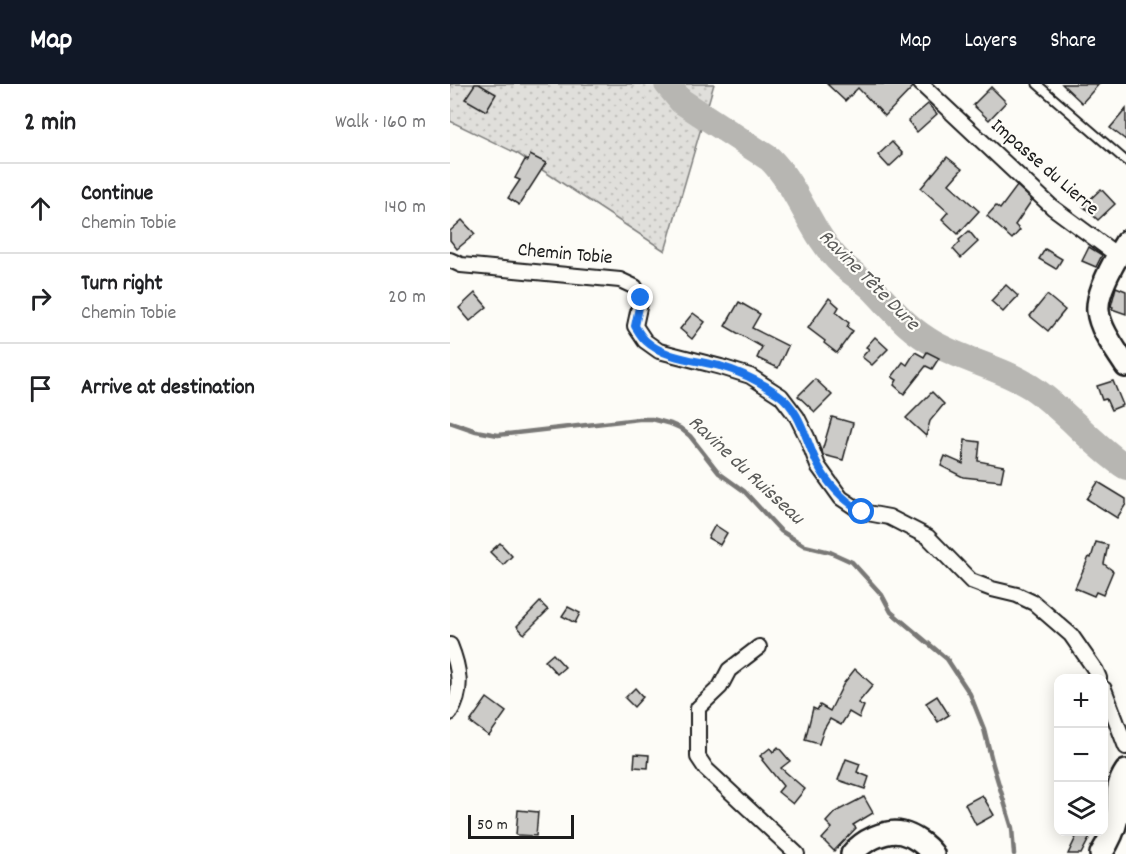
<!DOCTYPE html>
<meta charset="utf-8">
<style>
body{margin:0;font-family:Dekko,sans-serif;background:#f2f2f2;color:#202124}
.controls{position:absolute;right:18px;bottom:18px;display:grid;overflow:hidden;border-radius:12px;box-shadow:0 3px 15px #0003}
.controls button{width:54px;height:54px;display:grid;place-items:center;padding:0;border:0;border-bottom:2px solid #e0e0e0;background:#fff;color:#202124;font:30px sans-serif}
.scale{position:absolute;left:18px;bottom:15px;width:106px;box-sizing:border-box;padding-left:6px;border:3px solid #1c1c1c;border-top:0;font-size:16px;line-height:21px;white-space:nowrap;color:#1c1c1c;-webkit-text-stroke:4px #fdfcf7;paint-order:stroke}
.stop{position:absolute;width:18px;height:18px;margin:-14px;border:4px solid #1a73e8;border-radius:50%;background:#fff}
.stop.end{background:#1a73e8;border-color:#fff;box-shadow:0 2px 6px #0008}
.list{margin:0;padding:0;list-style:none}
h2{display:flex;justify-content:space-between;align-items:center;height:78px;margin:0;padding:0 24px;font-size:26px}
h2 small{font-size:20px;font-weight:400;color:#757577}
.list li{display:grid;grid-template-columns:39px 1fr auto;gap:18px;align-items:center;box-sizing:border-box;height:90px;padding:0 24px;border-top:2px solid #e0e0e0}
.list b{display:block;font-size:22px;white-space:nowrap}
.list p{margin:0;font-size:20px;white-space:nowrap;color:#757577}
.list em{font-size:20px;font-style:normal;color:#757577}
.icon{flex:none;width:33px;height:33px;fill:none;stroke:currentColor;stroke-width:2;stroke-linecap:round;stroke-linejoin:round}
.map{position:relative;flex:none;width:676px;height:770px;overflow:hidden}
header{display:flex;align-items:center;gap:36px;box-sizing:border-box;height:84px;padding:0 30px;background:#111827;color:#fff}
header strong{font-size:28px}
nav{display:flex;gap:33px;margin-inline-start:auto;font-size:21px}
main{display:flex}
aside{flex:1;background:#fff}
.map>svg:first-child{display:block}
</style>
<header>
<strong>Map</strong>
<nav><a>Map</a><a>Layers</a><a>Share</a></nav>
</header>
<main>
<aside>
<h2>2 min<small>Walk · 160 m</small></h2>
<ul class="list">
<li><svg class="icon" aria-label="ahead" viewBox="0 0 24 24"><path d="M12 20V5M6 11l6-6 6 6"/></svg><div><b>Continue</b><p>Chemin Tobie</p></div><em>140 m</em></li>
<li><svg class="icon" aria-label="right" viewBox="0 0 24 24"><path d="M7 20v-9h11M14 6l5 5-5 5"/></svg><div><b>Turn right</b><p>Chemin Tobie</p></div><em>20 m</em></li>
<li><svg class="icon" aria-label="arrive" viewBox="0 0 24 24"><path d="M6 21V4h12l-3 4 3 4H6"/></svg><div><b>Arrive at destination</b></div></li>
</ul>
</aside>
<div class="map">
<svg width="676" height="770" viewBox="0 0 676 770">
<defs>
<pattern id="grass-dots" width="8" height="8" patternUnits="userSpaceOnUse" patternTransform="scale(1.5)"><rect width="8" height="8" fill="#e0dfdb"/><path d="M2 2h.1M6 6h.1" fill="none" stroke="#c0bfbb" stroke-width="1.8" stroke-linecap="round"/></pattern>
</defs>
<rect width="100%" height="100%" fill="#fdfcf7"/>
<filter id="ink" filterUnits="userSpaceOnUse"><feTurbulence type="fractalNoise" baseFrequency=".0167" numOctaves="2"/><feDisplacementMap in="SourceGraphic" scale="12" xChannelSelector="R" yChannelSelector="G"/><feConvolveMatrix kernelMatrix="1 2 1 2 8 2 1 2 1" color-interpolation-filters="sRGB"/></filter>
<g filter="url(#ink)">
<!-- grass -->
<polygon fill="url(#grass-dots)" stroke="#7e7e7c" stroke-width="1.5" points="0,0 264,0 215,167 68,70 0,37"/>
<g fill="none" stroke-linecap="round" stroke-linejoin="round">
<!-- stream -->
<polyline stroke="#797876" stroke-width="4.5" points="0,338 26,347 48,351 189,335 202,335 221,340 230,344 240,352 269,389 294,407 331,447 355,462 380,468 402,478 432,511 441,528 497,575 520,610 534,645 543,681 562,744 564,770"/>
<!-- river -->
<path stroke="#b7b6b2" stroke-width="26" d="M 217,0 L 231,17 L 320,75 C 350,105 360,150 392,180 C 402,190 414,196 424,206 C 445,228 458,245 485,260 C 516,277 552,284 581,303 C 616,326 641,360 676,383"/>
</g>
<!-- building -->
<g fill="#cccbc8" stroke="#1c1c1c" stroke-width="1.5">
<polygon points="25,0 29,0 46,10 36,27 15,15"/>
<polygon points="377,0 462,0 463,3 435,32 408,4 395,17"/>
<polygon points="612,0 649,0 632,19"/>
<polygon points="541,3 556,18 539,36 523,21"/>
<polygon points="478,20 487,30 467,48 458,37"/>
<polygon points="676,25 676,56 660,44"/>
<polygon points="442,58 453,70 439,83 428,71"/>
<polygon points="80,71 96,79 69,121 58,114 70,96 65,94 75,76 78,77"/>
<polygon points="497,73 512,85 499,100 529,127 508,150 492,135 498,128 471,104"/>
<polygon points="567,102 582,116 565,141 570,146 562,155 537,132 546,122 550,125"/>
<polygon points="651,105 665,120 648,136 633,122"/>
<polygon points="12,136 25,150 7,165 0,156 0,147"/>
<polygon points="519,147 528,158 511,174 503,165 510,158 509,156"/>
<polygon points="639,163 652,171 646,183 632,177"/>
<polygon points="595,165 612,175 606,185 589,175"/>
<polygon points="556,201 568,212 553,228 541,217"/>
<polygon points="666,203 676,207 676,230 662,225 663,223 661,222"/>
<polygon points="25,209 37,223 20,237 9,224"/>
<polygon points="597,211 615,226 598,247 580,232"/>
<polygon points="379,214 389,223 386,228 399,239 397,243 403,247 387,269 374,259 375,257 358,244"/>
<polygon points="289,218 310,230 302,244 338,262 328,284 307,274 312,263 275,242"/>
<polygon points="243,229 255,238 242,255 230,245"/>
<polygon points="425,253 438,265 422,281 412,273 419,265 416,263"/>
<polygon points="465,268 474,273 477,268 489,274 482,285 476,282 454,310 444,301 447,296 442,293 453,278 457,281"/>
<polygon points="365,295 382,311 365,328 348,312"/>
<polygon points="663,297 673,321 661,326 656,315 652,316 647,302"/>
<polygon points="482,308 494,320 480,337 476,352 456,334"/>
<polygon points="382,333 403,339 393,376 373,371 372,367"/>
<polygon points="515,356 530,358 528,377 554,382 551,397 513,393 491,382 495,372 513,380"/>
<polygon points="648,398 676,415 676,420 667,434 637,415"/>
<polygon points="265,441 277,449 270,461 258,454"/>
<polygon points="646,458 658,461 654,480 663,487 653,511 646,508 644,512 625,504 639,473 641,474"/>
<polygon points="50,459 62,472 53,481 40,468"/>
<polygon points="90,518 98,526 74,550 67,542"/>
<polygon points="118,523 130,529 125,539 112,532"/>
<polygon points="103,570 115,583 107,590 95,577"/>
<polygon points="405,585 423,601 408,619 414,622 409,634 399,628 391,641 380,635 374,645 369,660 355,656 363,624 367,626 370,621 380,627 394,599"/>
<polygon points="185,604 193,613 184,623 175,614"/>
<polygon points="487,612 499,631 488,638 476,619"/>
<polygon points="37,614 56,628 39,652 20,638"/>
<polygon points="328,663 340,677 331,684 355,705 343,720 328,708 333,702 312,676 313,675 310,672 320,664 323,668"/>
<polygon points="185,670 199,671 198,684 184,683"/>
<polygon points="396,675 410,680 407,688 419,693 415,705 388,696"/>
<polygon points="532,711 544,731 526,741 515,720"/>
<polygon points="414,713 423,729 403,741 406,744 384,767 372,755 382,744 376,738 385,728"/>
<polygon points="68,726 88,728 86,752 66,751"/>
<polygon points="629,747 641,751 631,770 618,770"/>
</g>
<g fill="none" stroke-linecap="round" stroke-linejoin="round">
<!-- service casing -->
<g stroke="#1c1c1c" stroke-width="11">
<polyline id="service" points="587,0 676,77"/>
</g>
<!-- minor casing -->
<g stroke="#1c1c1c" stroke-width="18">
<g id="minor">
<polyline points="471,0 602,123 667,171"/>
<polyline points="0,176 11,181 170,196 185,203 191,214 185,242 195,257 209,267 271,283 300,292 331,312 347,333 357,353 368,382 391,414 412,428 439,433 478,453 521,497 542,505 567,511 584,519 621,551 646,587 649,594"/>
<path d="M 0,561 C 9,583 14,607 0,629"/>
<polyline points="309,563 279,586 270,603 248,624 248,673 256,685 347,770"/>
<polyline points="654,605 676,663"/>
</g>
</g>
<!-- primary casing -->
<g stroke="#1c1c1c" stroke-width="26">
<g id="primary">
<path d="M 676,158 C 666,174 646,208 648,227 C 650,246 666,266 676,282"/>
<path d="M 402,770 C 412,757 436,745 452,749 C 464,752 476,761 483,770"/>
<path d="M 651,770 C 658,759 664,748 667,734 C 670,714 664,705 676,687"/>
</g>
</g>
<!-- service -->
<use href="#service" stroke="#fdfcf7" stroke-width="7"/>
<!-- minor -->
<use href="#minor" stroke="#fdfcf7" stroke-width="14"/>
<!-- primary -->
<use href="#primary" stroke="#fdfcf7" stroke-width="21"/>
</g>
</g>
<g fill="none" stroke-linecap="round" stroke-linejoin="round" filter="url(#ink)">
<!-- route -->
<path stroke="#1a73e8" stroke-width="8" d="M 191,214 L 185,242 C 188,247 192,254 196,257 C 214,274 246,276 270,282 C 291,288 309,297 328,310 C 351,326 356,358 368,381 C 378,401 394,416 412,428"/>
</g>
<g text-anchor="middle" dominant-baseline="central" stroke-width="4.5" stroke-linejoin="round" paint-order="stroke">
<!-- street labels -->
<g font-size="20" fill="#1c1c1c" stroke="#fdfcf7">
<text transform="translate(594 84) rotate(41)">Impasse du Lierre</text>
<text transform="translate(115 171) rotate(5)">Chemin Tobie</text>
</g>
<!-- water labels -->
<g font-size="21" font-style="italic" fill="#5a5a58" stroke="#fdfcf7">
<text transform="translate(418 197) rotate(45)">Ravine Tête Dure</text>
<text transform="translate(295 387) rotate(43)">Ravine du Ruisseau</text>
</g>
</g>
</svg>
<div class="controls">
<button>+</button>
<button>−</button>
<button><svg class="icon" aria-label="layers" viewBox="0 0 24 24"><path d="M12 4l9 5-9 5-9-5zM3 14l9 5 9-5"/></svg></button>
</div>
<div class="scale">50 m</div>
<div class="stop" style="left:412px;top:428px"></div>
<div class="stop end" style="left:191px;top:214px"></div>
</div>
</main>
